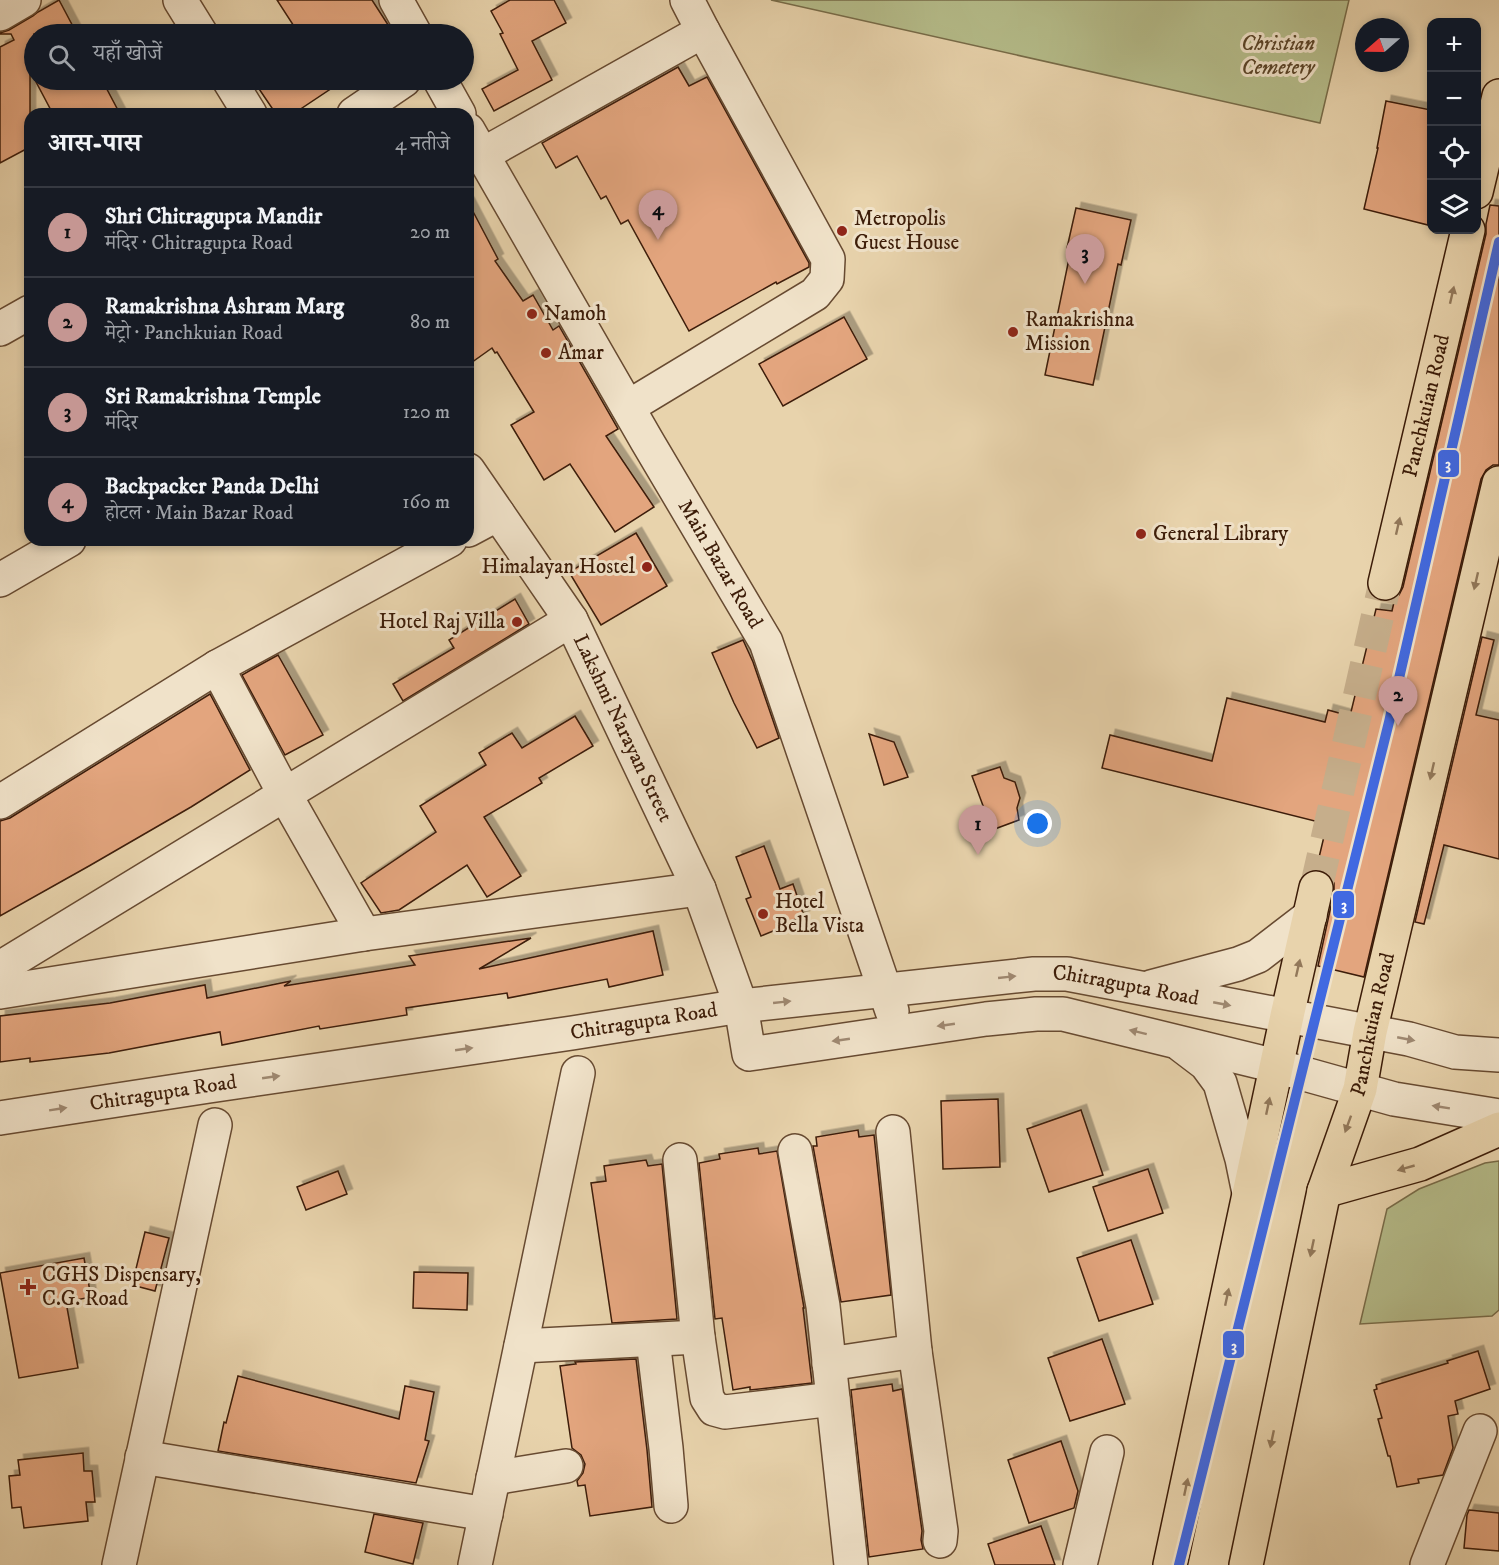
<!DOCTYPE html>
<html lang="hi">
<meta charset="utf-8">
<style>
body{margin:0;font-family:"IM FELL DW Pica","Noto Serif Devanagari",serif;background:#242831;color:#f1f3f6}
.controls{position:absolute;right:18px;top:18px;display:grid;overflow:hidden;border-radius:12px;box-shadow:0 3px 9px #0003}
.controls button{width:54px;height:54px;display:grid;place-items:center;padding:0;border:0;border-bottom:2px solid #363941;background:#171b24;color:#f1f3f6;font:30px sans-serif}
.compass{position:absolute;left:1355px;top:18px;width:54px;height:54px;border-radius:50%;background:#171b24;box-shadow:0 3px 9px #0003;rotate:250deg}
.you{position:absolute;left:1038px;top:824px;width:21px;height:21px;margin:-15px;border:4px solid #fff;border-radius:50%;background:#1a73e8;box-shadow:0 0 0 9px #1a73e833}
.badge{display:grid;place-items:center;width:39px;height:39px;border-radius:50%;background:#c59692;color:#111;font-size:20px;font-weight:700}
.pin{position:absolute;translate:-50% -50px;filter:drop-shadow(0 2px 3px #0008)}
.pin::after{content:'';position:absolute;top:32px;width:21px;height:18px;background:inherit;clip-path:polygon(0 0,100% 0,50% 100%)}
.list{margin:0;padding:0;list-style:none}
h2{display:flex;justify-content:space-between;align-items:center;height:78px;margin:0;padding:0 24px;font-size:26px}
h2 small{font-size:20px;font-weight:400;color:#9ea1a6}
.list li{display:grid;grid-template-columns:39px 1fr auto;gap:18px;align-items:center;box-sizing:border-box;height:90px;padding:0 24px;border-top:2px solid #363941}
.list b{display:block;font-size:22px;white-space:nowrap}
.list p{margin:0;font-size:20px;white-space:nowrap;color:#9ea1a6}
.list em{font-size:20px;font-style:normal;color:#9ea1a6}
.icon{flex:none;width:33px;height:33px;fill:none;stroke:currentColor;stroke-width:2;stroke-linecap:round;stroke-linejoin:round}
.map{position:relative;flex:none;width:1499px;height:1565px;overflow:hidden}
.search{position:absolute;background:#171b24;box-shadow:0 3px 9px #0003;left:24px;top:24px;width:450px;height:66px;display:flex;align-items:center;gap:15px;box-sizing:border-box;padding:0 21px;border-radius:33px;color:#9ea1a6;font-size:22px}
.panel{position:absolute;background:#171b24;box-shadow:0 3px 9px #0003;left:24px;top:108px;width:450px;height:438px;border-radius:18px}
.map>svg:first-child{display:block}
</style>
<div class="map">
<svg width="1499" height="1565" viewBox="0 0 1499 1565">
<defs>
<filter id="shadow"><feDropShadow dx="5.5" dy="-5.5" stdDeviation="0" flood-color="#0004"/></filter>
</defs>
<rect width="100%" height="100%" fill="#e8d3ac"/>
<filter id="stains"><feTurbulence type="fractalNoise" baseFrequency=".00333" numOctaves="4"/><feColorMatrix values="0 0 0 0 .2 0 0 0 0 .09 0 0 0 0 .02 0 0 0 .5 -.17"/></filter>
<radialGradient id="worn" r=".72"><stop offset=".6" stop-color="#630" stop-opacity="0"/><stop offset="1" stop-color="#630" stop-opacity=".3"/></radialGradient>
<!-- green -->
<g fill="#b5bc8a" stroke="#786c49" stroke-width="1.5">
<polygon points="771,0 1349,0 1320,123"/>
<polygon points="1499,1161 1499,1310 1492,1316 1360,1324 1387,1209 1419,1189 1485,1163"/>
</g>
<!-- building -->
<g fill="#e3a57e" stroke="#3c1c08" stroke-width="1.5" filter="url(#shadow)">
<polygon points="59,0 77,34 34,34 34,79 30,70 30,147 0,163 0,47 14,40 11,34 0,34 0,33 9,30 33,16 38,12"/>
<polygon points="277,0 372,0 394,34 299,34"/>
<polygon points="510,0 554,0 566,23 532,41 552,80 494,111 482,89 518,70 500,34 503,33 491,11"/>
<polygon points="678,67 689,86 707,77 809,263 809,267 777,284 776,282 689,331 628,220 621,224 606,196 601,199 577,156 556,168 542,143"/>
<polygon points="35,80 102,80 120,114 53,114"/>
<polygon points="253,80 344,80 293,114 276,114"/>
<polygon points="1386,101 1431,110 1431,211 1428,225 1364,209 1378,148 1377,148"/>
<polygon points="468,202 498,259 495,261 523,301 533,295 553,330 559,326 618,429 606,436 654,507 615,532 570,464 544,480 511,425 534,412 497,352 495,353 492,348 468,365"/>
<polygon points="1490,205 1499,206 1499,465 1493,465 1486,470 1481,479 1364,977 1318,966 1334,892 1334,883 1329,875 1321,870 1316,870 1327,824 1102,768 1110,735 1212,761 1227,698 1325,722 1328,710 1350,716 1376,609 1392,611 1395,598 1399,595 1403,587 1486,234 1486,224"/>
<polygon points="1076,208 1131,220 1121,265 1118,264 1093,385 1045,375 1071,249 1067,248"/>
<polygon points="844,317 867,359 783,406 759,364"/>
<polygon points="636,533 667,586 601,625 569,572"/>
<polygon points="515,599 529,624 403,701 393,684 454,648 449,640"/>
<polygon points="1482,637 1494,640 1476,715 1499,720 1499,859 1444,845 1424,924 1415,922"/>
<polygon points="743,640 753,662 779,738 757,748 734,703 712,653"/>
<polygon points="278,655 323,735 285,755 242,675"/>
<polygon points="210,694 250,770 191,807 89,866 0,916 0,821 10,818"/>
<polygon points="575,716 593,746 539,778 542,783 484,817 521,876 487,897 467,865 399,910 381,913 361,883 436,832 420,806 486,765 479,753 512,733 522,748"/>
<polygon points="869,734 894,742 908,777 884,785"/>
<polygon points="1000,767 1004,778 1015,782 1020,798 1017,808 1019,820 992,830 972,776"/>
<polygon points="764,846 780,889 793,884 804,916 783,924 783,927 761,936 746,899 751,897 736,857"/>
<polygon points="653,931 663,975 609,987 607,979 508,998 507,993 406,1008 407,1015 320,1029 319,1026 222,1045 220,1032 109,1053 30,1062 30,1058 0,1062 0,1016 110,1003 205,985 207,998 291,981 284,986 415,965 409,956 531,938 479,969"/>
<polygon points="998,1099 1000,1167 943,1169 941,1101"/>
<polygon points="1081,1110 1103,1175 1049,1192 1027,1129"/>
<polygon points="858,1130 859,1137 874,1135 891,1295 841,1302 813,1146 817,1146 816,1137"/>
<polygon points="758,1148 759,1154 777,1151 804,1308 803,1308 812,1383 750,1390 750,1387 733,1390 722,1318 715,1319 699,1163 720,1159 719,1154"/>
<polygon points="646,1160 648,1166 662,1164 677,1319 612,1323 591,1183 606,1181 604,1166"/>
<polygon points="1148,1169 1163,1213 1108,1231 1093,1187"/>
<polygon points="338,1171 347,1194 306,1210 297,1187"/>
<polygon points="145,1232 169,1238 155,1291 132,1285"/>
<polygon points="1131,1240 1153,1304 1099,1321 1077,1258"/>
<polygon points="84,1258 91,1297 66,1302 78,1368 19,1378 0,1273"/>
<polygon points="414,1272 468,1273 467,1310 413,1308"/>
<polygon points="1102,1339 1125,1404 1070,1421 1048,1358"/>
<polygon points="1478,1351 1490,1389 1455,1401 1458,1414 1448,1416 1453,1448 1443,1475 1418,1479 1419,1483 1397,1487 1390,1456 1388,1456 1378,1419 1382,1418 1374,1390 1377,1389 1376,1385 1448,1363 1447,1361"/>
<polygon points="636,1359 647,1450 652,1507 590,1516 585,1485 578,1486 577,1481 583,1473 585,1464 581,1455 572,1448 560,1366 576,1364 575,1362"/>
<polygon points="238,1376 399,1419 405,1386 434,1392 425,1440 429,1441 416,1483 218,1451 224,1422 226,1423"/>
<polygon points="892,1384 893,1391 902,1389 922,1531 921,1540 923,1549 869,1557 851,1390"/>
<polygon points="1061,1441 1078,1491 1074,1508 1029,1523 1008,1460"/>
<polygon points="83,1453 84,1471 92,1471 95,1502 86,1502 88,1521 24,1528 21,1507 12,1508 9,1476 20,1475 18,1460"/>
<polygon points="1469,1510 1499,1513 1499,1551 1464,1548 1467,1515"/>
<polygon points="374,1514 423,1523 413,1564 365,1552"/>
<polygon points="1041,1526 1055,1565 995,1565 988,1544"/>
</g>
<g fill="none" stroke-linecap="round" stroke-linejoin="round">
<!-- major-tunnel -->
<polyline stroke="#c6ae8b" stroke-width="33" stroke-dasharray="33 16" stroke-linecap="butt" points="1316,888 1385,583"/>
<!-- minor casing -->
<g stroke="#674a31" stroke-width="36">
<g id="minor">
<polyline points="180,0 201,34"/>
<polyline points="396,0 415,34"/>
<polyline points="0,14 24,0"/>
<polyline points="229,80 250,114"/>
<polyline points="440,80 459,114"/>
<polyline points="354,114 404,80"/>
<path id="s1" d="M 468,130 L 647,441 L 766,642 L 892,1011"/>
<polyline points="482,155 703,31"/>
<polyline points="0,329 30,312"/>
<polyline points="628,407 815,294 827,279 828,259 703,31 687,0"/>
<path id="s2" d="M 468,470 L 571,620 L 699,889 L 741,1006 L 749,1054 L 986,1019 L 1036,1014 L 1063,1014 L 1276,1066 L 1394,1099 L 1499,1116"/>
<polyline points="468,530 498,514"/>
<polyline points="0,580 69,540"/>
<polyline points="217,667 285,795 364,934"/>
<polyline points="0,802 217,667 450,540"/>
<polyline points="0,968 571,620"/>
<polyline points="1151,987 1238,964 1258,956 1310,916"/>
<polyline points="0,992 364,934 699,889"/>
<polyline points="1181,1045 1206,1064 1220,1083 1242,1159 1249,1193"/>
<path id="s3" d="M 0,1118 L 209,1086 L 572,1033 L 741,1006 L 1034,974 L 1067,974 L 1409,1039 L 1455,1052 L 1499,1055"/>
<polyline points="795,1151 823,1306 851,1565"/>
<polyline points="680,1160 698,1337 707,1398 714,1409 725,1412 833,1399"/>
<polyline points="653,1340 666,1448 671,1506"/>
<polyline points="521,1346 698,1337"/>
<polyline points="915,1351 941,1531 940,1541"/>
<polyline points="829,1364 915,1351 893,1132"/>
<polyline points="142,1457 486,1514"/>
<polyline points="493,1478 566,1466"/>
<polyline points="119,1565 215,1125"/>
<polyline points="475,1565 578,1073"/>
<polyline points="1080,1565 1107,1452"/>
<polyline points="1427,1565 1480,1431"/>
</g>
</g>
<!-- major casing -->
<g stroke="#3c1c08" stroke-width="36">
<g id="major">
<polyline points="1476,192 1499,96"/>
<path id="s4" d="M 1385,583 L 1468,230"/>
<polyline points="1324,1191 1420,1164 1499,1129"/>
<polyline points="1170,1565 1287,1016 1316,888"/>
<path id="s5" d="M 1246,1565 L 1324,1191 L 1360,1089 L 1370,1032 L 1499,483"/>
</g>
</g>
<!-- minor -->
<use href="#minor" stroke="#f0e2c9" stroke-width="33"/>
<!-- major -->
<use href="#major" stroke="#e8d3ac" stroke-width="33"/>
<!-- metro-1 casing -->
<g stroke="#f0e2c9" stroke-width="15">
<polyline id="metro-1" points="1179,1565 1389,722 1499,242"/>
</g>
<!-- metro-1 -->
<use href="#metro-1" stroke="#4169e1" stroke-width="10"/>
</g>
<!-- one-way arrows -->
<defs><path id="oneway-solid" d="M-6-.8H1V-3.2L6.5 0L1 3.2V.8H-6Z" transform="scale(1.5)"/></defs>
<g fill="#92785a">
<use href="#oneway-solid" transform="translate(1452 295) rotate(-77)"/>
<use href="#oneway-solid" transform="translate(1398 526) rotate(-77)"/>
<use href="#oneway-solid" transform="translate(1476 581) rotate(103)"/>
<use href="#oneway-solid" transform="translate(1432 771) rotate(103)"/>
<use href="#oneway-solid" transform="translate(1298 968) rotate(-77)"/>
<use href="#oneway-solid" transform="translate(1268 1106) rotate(-78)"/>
<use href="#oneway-solid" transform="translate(1348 1124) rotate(110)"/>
<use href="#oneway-solid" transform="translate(1406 1168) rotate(164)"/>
<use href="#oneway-solid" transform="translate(1312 1248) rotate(102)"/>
<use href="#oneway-solid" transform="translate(1227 1297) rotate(-78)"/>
<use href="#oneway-solid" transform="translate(1272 1439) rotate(102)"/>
<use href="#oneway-solid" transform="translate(1186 1487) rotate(-78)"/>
</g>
<g fill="#9f8972">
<use href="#oneway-solid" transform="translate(1007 977) rotate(-6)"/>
<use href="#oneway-solid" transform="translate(782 1002) rotate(-6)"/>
<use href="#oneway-solid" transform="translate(1222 1004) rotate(11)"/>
<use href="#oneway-solid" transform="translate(946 1025) rotate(172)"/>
<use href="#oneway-solid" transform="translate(1138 1032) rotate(-166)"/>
<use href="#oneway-solid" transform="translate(1406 1039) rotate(11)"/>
<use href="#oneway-solid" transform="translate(841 1040) rotate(172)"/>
<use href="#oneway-solid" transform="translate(464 1049) rotate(-8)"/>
<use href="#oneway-solid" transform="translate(271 1077) rotate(-8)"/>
<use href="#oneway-solid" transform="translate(1441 1107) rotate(-171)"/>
<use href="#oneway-solid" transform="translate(58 1109) rotate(-9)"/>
</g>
<!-- markers -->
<g fill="#8f2418" stroke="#f0e2c9" stroke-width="2">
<circle cx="842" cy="231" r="6"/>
<circle cx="532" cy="314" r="6"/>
<circle cx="1013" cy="332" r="6"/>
<circle cx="546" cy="353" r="6"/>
<circle cx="1141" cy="534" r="6"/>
<circle cx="647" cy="567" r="6"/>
<circle cx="517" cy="622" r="6"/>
<circle cx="763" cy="914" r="6"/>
<path d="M25 1278h6v6h6v6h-6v6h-6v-6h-6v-6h6z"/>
</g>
<g text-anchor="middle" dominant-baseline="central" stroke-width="6" stroke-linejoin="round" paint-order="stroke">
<!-- park labels -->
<g font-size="21" font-style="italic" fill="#5a4428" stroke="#f0e2c9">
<text x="1278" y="44">Christian<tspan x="1278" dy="24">Cemetery</tspan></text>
</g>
<!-- poi labels -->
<g font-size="21" fill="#3c1c08" stroke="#f0e2c9" text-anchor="start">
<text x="854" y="219">Metropolis<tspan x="854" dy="24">Guest House</tspan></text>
<text x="544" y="314">Namoh</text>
<text x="1025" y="320">Ramakrishna<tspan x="1025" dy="24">Mission</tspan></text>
<text x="558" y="353">Amar</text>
<text x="1153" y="534">General Library</text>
<text x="635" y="567" text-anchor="end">Himalayan Hostel</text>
<text x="505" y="622" text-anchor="end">Hotel Raj Villa</text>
<text x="775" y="902">Hotel<tspan x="775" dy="24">Bella Vista</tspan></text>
<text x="42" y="1275">CGHS Dispensary,<tspan x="42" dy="24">C.G. Road</tspan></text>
</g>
<!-- street labels -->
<g font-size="21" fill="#3c1c08" stroke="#f0e2c9">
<text stroke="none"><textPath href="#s4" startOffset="182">Panchkuian Road</textPath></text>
<text stroke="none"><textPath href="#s1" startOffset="502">Main Bazar Road</textPath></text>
<text stroke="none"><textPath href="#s2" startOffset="302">Lakshmi Narayan Street</textPath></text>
<text stroke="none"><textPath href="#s3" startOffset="1137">Chitragupta Road</textPath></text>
<text stroke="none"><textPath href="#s3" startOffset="651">Chitragupta Road</textPath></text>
<text stroke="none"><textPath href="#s5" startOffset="556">Panchkuian Road</textPath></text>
<text stroke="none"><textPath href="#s3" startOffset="165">Chitragupta Road</textPath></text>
</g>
</g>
<g stroke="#f0e2c9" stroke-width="2">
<rect x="1437" y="449" width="23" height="29" rx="6" fill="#4169e1"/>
<rect x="1332" y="890" width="23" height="29" rx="6" fill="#4169e1"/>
<rect x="1222" y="1330" width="23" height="29" rx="6" fill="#4169e1"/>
</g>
<g font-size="16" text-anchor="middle" font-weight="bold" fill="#fff">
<text x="1448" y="469">3</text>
<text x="1344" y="910">3</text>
<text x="1234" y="1351">3</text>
</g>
<rect width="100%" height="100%" filter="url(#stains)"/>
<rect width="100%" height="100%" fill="url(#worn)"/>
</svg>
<div class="controls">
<button>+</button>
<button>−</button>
<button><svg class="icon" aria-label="locate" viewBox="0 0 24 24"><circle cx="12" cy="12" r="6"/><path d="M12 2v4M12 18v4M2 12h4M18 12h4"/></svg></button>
<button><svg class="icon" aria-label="layers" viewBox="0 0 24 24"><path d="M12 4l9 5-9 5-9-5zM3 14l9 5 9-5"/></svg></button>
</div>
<svg class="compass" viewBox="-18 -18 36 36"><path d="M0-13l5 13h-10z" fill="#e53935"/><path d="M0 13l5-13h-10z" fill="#9ea1a6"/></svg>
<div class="you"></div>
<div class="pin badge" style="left:978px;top:855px">1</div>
<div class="pin badge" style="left:1398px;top:726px">2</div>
<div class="pin badge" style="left:1085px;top:284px">3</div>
<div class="pin badge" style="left:658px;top:240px">4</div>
<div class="search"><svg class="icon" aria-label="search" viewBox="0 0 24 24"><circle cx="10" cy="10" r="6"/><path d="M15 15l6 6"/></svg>यहाँ खोजें</div>
<section class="panel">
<h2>आस-पास<small>4 नतीजे</small></h2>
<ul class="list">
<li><span class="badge">1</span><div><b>Shri Chitragupta Mandir</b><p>मंदिर · Chitragupta Road</p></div><em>20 m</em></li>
<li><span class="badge">2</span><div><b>Ramakrishna Ashram Marg</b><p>मेट्रो · Panchkuian Road</p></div><em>80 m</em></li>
<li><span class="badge">3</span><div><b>Sri Ramakrishna Temple</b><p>मंदिर</p></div><em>120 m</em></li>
<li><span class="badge">4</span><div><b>Backpacker Panda Delhi</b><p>होटल · Main Bazar Road</p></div><em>160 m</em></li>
</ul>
</section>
</div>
